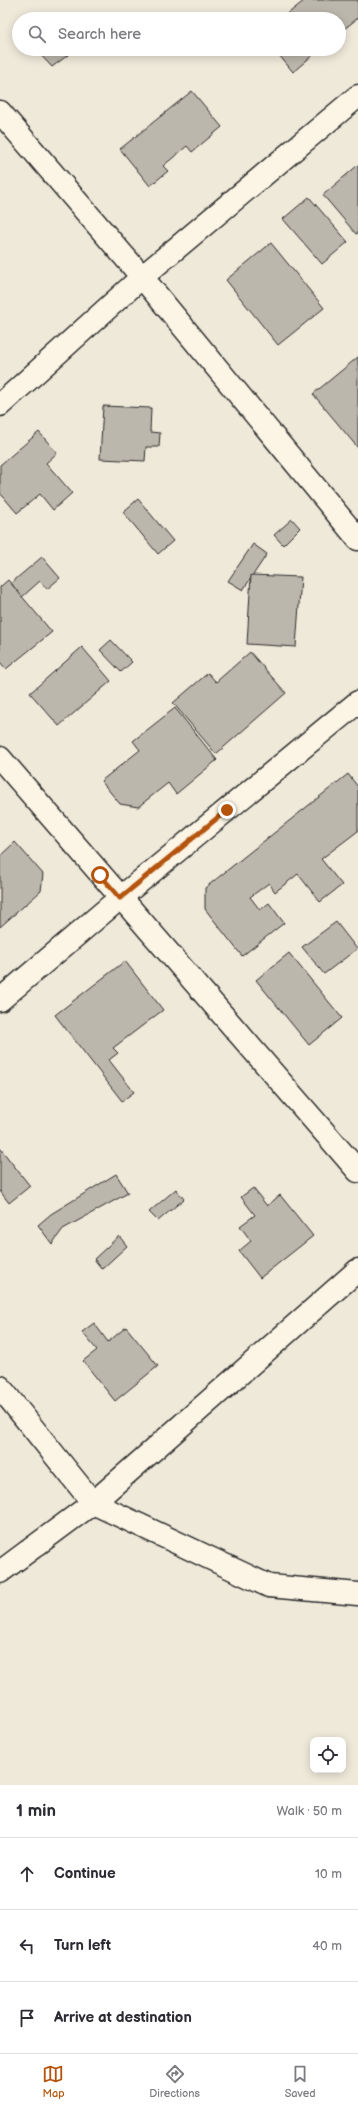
<!DOCTYPE html>
<meta charset="utf-8">
<style>
body{margin:0;font-family:"Balsamiq Sans",sans-serif;background:#f2f2f3;color:#2b2b33}
.controls{position:absolute;right:12px;bottom:12px;display:grid;overflow:hidden;border-radius:8px;box-shadow:0 2px 10px #0003}
.controls button{width:36px;height:36px;display:grid;place-items:center;padding:0;border:0;border-bottom:1px solid #e1e1e2;background:#fff;color:#2b2b33;font:20px sans-serif}
.stop{position:absolute;width:12px;height:12px;margin:-9px;border:3px solid #b45309;border-radius:50%;background:#fff}
.stop.end{background:#b45309;border-color:#fff;box-shadow:0 1px 4px #0008}
.list{margin:0;padding:0;list-style:none}
h2{display:flex;justify-content:space-between;align-items:center;height:52px;margin:0;padding:0 16px;font-size:17px}
h2 small{font-size:13px;font-weight:400;color:#7c7c81}
.list li{display:grid;grid-template-columns:26px 1fr auto;gap:12px;align-items:center;box-sizing:border-box;height:72px;padding:0 16px;border-top:1px solid #e1e1e2}
.list b{display:block;font-size:15px;white-space:nowrap}
.list em{font-size:13px;font-style:normal;color:#7c7c81}
.icon{flex:none;width:22px;height:22px;fill:none;stroke:currentColor;stroke-width:2;stroke-linecap:round;stroke-linejoin:round}
.map{position:relative;flex:none;width:358px;height:1785px;overflow:hidden}
.search{position:absolute;background:#fff;box-shadow:0 2px 10px #0003;left:12px;right:12px;top:12px;height:44px;display:flex;align-items:center;gap:10px;box-sizing:border-box;padding:0 14px;border-radius:22px;color:#7c7c81;font-size:15px}
.sheet{height:268px;background:#fff}
nav{display:flex;justify-content:space-around;align-items:center;box-sizing:border-box;height:56px;border-top:1px solid #e1e1e2;background:#fff;font-size:11px;color:#7c7c81}
nav a{display:grid;justify-items:center;gap:2px}
nav .on{color:#b45309}
.map>svg:first-child{display:block}
</style>
<div class="map">
<svg width="358" height="1785" viewBox="0 0 358 1785">
<rect width="100%" height="100%" fill="#efe9da"/>
<filter id="ink" filterUnits="userSpaceOnUse"><feTurbulence type="fractalNoise" baseFrequency=".025" numOctaves="2"/><feDisplacementMap in="SourceGraphic" scale="8" xChannelSelector="R" yChannelSelector="G"/><feConvolveMatrix kernelMatrix="1 2 1 2 8 2 1 2 1" color-interpolation-filters="sRGB"/></filter>
<g filter="url(#ink)">
<!-- building -->
<g fill="#bcb7ac" stroke="#2b2b2b">
<polygon points="305,0 358,0 358,18 339,33 339,19 281,19"/>
<polygon points="35,49 76,49 52,67"/>
<polygon points="274,49 320,49 293,72"/>
<polygon points="192,91 222,127 192,152 187,146 163,166 168,171 150,186 120,149"/>
<polygon points="358,165 358,233 356,234 323,195"/>
<polygon points="309,197 348,242 322,264 283,219"/>
<polygon points="271,243 324,308 278,345 226,280"/>
<polygon points="358,357 358,448 313,394"/>
<polygon points="103,406 151,408 150,432 160,433 159,447 146,447 145,461 100,459"/>
<polygon points="39,432 57,453 46,463 72,493 53,510 40,494 17,513 0,493 0,465"/>
<polygon points="138,499 173,541 158,554 123,512"/>
<polygon points="292,519 300,528 283,545 274,535"/>
<polygon points="253,544 267,554 243,590 228,581"/>
<polygon points="42,557 60,578 47,589 40,581 22,597 11,583"/>
<polygon points="251,575 301,577 296,647 247,644"/>
<polygon points="8,580 52,632 6,669 0,662 0,587"/>
<polygon points="111,640 132,662 121,672 100,650"/>
<polygon points="82,647 111,681 59,726 30,693"/>
<polygon points="250,652 286,693 216,754 173,703 208,673 216,682"/>
<polygon points="175,708 217,760 176,794 168,783 138,807 120,804 101,781 140,750 133,741"/>
<polygon points="348,774 358,787 358,831 321,859 342,885 320,902 298,874 275,892 269,883 250,897 260,910 269,903 284,923 242,956 205,909 205,888"/>
<polygon points="15,842 43,874 41,891 0,927 0,856"/>
<polygon points="336,922 357,949 324,974 302,947"/>
<polygon points="289,953 342,1018 309,1045 256,980"/>
<polygon points="125,961 163,1010 113,1048 118,1053 109,1060 134,1092 122,1101 55,1015"/>
<polygon points="0,1148 30,1186 9,1203 0,1191"/>
<polygon points="116,1174 128,1193 63,1229 52,1244 38,1225 51,1214"/>
<polygon points="253,1188 267,1206 280,1195 313,1236 260,1278 239,1251 251,1241 240,1226 255,1215 241,1197"/>
<polygon points="176,1189 184,1199 158,1221 149,1212"/>
<polygon points="119,1236 127,1246 102,1269 94,1259"/>
<polygon points="94,1323 108,1342 126,1327 158,1366 115,1401 83,1361 97,1350 82,1332"/>
</g>
<g fill="none" stroke-linecap="round" stroke-linejoin="round">
<!-- minor casing -->
<g stroke="#2b2b2b" stroke-width="25">
<g id="minor">
<polyline points="0,405 142,277 358,96"/>
<polyline points="0,758 358,1171"/>
<polyline points="0,1387 93,1503 269,1586 358,1594"/>
<polyline points="0,1572 93,1503 358,1270"/>
</g>
</g>
<!-- primary casing -->
<g stroke="#2b2b2b" stroke-width="25">
<polyline id="primary" points="0,1000 120,898 358,702"/>
</g>
<!-- trunk casing -->
<g stroke="#2b2b2b" stroke-width="25">
<polyline id="trunk" points="0,112 142,277 358,539"/>
</g>
<!-- minor -->
<use href="#minor" stroke="#fcf5e5" stroke-width="22"/>
<!-- primary -->
<use href="#primary" stroke="#fcf5e5" stroke-width="22"/>
<!-- trunk -->
<use href="#trunk" stroke="#fcf5e5" stroke-width="22"/>
</g>
</g>
<g fill="none" stroke-linecap="round" stroke-linejoin="round" filter="url(#ink)">
<!-- route -->
<polyline stroke="#b45309" stroke-width="5" points="100,875 120,898 227,810"/>
</g>
</svg>
<div class="controls">
<button><svg class="icon" aria-label="locate" viewBox="0 0 24 24"><circle cx="12" cy="12" r="6"/><path d="M12 2v4M12 18v4M2 12h4M18 12h4"/></svg></button>
</div>
<div class="stop" style="left:100px;top:875px"></div>
<div class="stop end" style="left:227px;top:810px"></div>
<div class="search"><svg class="icon" aria-label="search" viewBox="0 0 24 24"><circle cx="10" cy="10" r="6"/><path d="M15 15l6 6"/></svg>Search here</div>
</div>
<section class="sheet">
<h2>1 min<small>Walk · 50 m</small></h2>
<ul class="list">
<li><svg class="icon" aria-label="ahead" viewBox="0 0 24 24"><path d="M12 20V5M6 11l6-6 6 6"/></svg><div><b>Continue</b></div><em>10 m</em></li>
<li><svg class="icon" aria-label="left" viewBox="0 0 24 24"><path d="M17 20v-9H6M10 6l-5 5 5 5"/></svg><div><b>Turn left</b></div><em>40 m</em></li>
<li><svg class="icon" aria-label="arrive" viewBox="0 0 24 24"><path d="M6 21V4h12l-3 4 3 4H6"/></svg><div><b>Arrive at destination</b></div></li>
</ul>
</section>
<nav>
<a class="on"><svg class="icon" aria-label="map" viewBox="0 0 24 24"><path d="M3 6l6-2 6 2 6-2v14l-6 2-6-2-6 2zM9 4v14M15 6v14"/></svg>Map</a>
<a><svg class="icon" aria-label="directions" viewBox="0 0 24 24"><path d="M12 3l9 9-9 9-9-9zM9 14v-3h6M13 9l2 2-2 2"/></svg>Directions</a>
<a><svg class="icon" aria-label="saved" viewBox="0 0 24 24"><path d="M7 4h10v16l-5-4-5 4z"/></svg>Saved</a>
</nav>
